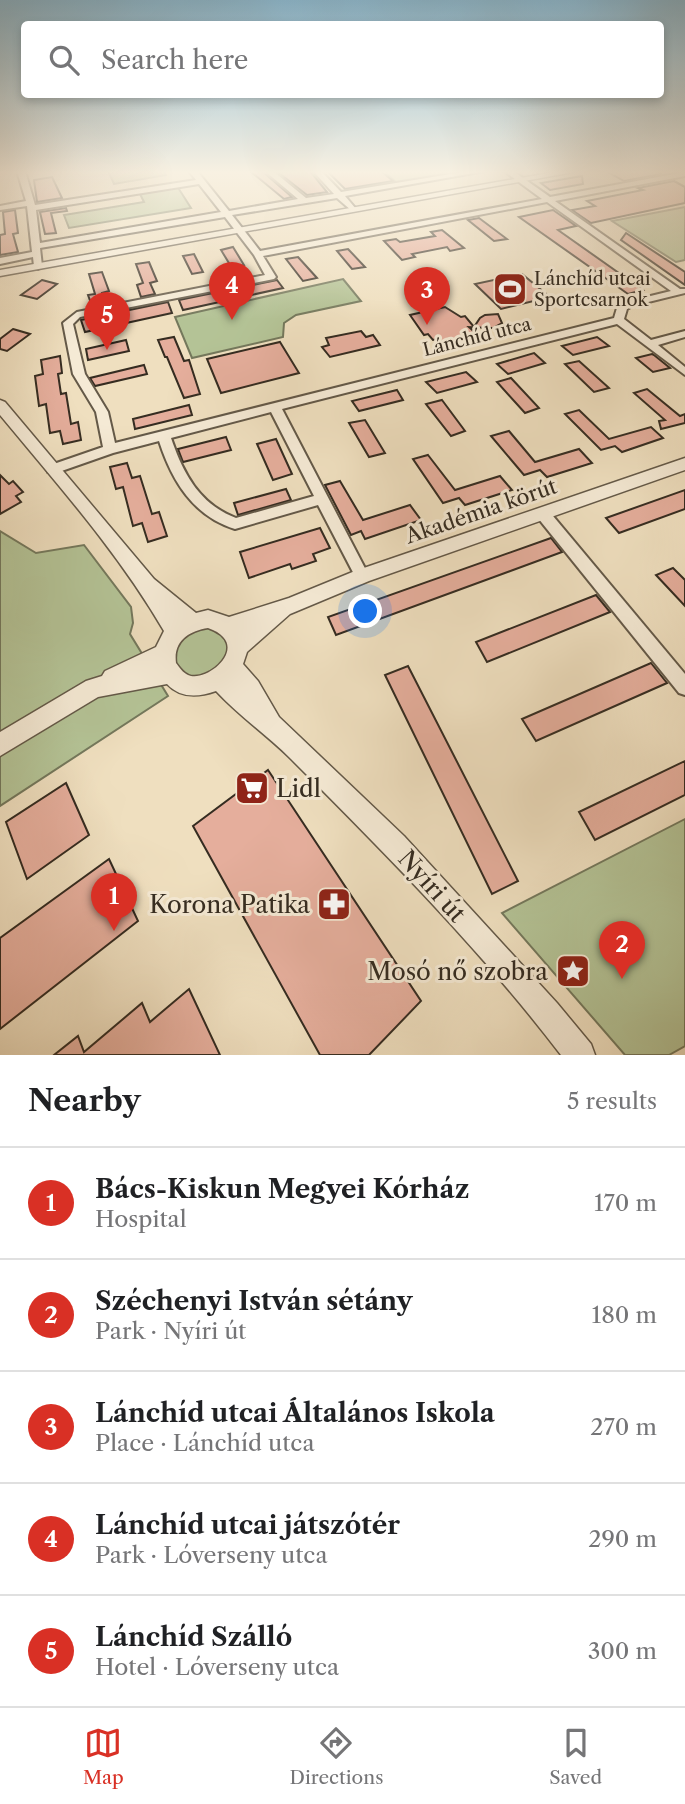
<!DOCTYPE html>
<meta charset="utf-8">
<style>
body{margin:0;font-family:"Libre Caslon Text",serif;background:#f6f6f6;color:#202124}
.you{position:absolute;left:366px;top:612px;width:24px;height:24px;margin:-18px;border:5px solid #fff;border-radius:50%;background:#1a73e8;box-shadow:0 0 0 10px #1a73e833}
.badge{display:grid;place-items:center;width:46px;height:46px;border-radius:50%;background:#d93025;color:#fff;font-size:23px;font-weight:700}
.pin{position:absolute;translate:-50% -58px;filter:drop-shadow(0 2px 4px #0008)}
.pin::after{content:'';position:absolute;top:37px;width:24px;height:21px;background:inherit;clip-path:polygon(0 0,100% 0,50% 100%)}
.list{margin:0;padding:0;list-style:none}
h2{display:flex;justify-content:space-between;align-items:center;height:91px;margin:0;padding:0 28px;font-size:30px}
h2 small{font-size:23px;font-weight:400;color:#757577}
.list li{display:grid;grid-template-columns:46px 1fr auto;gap:21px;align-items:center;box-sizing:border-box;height:112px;padding:0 28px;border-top:2px solid #e0e0e0}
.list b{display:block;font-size:26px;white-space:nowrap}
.list p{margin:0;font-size:23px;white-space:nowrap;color:#757577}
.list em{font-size:23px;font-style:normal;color:#757577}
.icon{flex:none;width:38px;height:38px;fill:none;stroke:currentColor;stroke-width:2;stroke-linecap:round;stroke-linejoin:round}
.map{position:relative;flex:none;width:685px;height:1055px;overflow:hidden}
.search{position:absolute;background:#fff;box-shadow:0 4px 10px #0003;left:21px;right:21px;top:21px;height:77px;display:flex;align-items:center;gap:18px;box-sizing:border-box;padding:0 24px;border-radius:7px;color:#757577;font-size:26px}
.sheet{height:651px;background:#fff}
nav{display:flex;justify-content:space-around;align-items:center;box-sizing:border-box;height:98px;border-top:2px solid #e0e0e0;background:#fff;font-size:19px;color:#757577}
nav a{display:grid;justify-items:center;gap:4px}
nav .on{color:#d93025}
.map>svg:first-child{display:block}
</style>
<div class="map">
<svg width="685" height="1055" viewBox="0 0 685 1055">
<rect width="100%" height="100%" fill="#efdfbf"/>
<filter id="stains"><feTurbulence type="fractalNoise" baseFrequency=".00286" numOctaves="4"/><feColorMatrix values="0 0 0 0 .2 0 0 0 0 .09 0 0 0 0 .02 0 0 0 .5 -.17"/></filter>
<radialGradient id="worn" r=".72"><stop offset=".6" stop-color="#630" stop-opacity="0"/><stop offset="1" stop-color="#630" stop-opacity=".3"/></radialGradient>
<!-- green -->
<g fill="#b4c396" stroke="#74785c" stroke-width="2">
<polygon points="108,171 164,171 166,175 114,184"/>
<polygon points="361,171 442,171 448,175 398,184 388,175 357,180 350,173"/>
<polygon points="177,186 191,208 69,228 64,215 144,202 139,192"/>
<polygon points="685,207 685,260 676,262 612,221"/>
<polygon points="343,279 361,301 296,315 284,323 283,337 192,358 175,317"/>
<polygon points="0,531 36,553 84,545 131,607 133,623 130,634 168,696 0,806"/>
<polygon points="215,626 232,646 212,678 180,676 171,650 185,632"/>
<polygon points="685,819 685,1046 669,1055 625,1055 502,913"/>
</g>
<!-- building -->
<g fill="#e5ae9c" stroke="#352c21" stroke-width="2">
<polygon points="250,171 262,171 292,197 284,199"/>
<polygon points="288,171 310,171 327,192 307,195 279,173"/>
<polygon points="327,171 381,171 393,181 345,189"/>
<polygon points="606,171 656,171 661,174 624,181"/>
<polygon points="582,176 583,184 550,190 541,183"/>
<polygon points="52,177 62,198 37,202 34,180"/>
<polygon points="674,181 685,187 685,203 591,223 572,210 595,206 587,201 643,190 638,188"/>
<polygon points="66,208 67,211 51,213 56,233 45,234 40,212"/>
<polygon points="15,210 18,233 13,234 18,252 0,255 0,235 5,234 3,212"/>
<polygon points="553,210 576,226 558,230 643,290 628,294 519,217"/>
<polygon points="479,218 507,239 494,241 468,220"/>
<polygon points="442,230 464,248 450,251 447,247 412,254 415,257 402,260 384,241 396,239 400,242 435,236 431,232"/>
<polygon points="626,233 685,272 685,285 621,240"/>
<polygon points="233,247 244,265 232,268 221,250"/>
<polygon points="348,249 365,267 352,269 337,251"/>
<polygon points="194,254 203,272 192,274 183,256"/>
<polygon points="298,257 317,278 303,281 286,259"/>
<polygon points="149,262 157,281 150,283 155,294 141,297 137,285 143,283 136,264"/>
<polygon points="102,272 109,291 102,293 105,304 92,306 88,295 95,294 89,274"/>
<polygon points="522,274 550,297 501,309 475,284"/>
<polygon points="42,280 57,284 37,299 21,295"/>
<polygon points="277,280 283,288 183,310 179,300"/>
<polygon points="168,302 172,313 85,332 81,320"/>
<polygon points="445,307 461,317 465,316 474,327 480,318 485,315 498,314 502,323 493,328 469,327 479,336 445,344 438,339 433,340 428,334 424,335 410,315"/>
<polygon points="13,329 30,334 7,351 0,349 0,339"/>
<polygon points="361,331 366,337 373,335 380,345 330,357 322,347 329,345 326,338"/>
<polygon points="174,337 184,361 189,360 200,394 184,398 167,357 165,357 158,340"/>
<polygon points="597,337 609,346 573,355 562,346"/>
<polygon points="126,340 129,351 88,360 86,349"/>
<polygon points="280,342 299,373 221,393 207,359"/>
<polygon points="534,353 545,363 508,374 497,364"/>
<polygon points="652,354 654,355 670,368 653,372 636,358"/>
<polygon points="60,356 62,373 58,374 61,394 66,393 71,424 78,422 81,440 63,444 60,431 50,433 46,404 39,406 35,376 43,374 41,360"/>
<polygon points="579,361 609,388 594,392 565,364"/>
<polygon points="144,365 147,374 95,386 90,378"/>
<polygon points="466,372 477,382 437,393 426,382"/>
<polygon points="511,378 539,408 525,413 497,382"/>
<polygon points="647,389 680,416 685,414 685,423 661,429 659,421 665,420 634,393"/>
<polygon points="397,390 403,400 359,411 352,401"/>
<polygon points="442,400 465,431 451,436 426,404"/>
<polygon points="189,405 192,415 135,429 133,419"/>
<polygon points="579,410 609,439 651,427 663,438 622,452 615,446 601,450 565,414"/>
<polygon points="365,420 385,453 369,457 349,423"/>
<polygon points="509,431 535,462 579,449 592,463 547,477 540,470 524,475 491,436"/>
<polygon points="226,437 231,450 183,462 178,449"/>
<polygon points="276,439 292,474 273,480 257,444"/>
<polygon points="428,455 455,490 500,476 512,490 465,505 459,498 443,503 413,459"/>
<polygon points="127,463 132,478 140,476 152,514 159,512 167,536 148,542 142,523 133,526 123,487 116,489 110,467"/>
<polygon points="0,475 9,484 13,481 23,492 16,496 21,502 0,514"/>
<polygon points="340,481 363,520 410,505 421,520 365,539 361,531 351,535 325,485"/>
<polygon points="286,489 291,500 238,515 234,503"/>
<polygon points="685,490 685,509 619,533 606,518"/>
<polygon points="320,528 330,548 313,554 316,561 292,569 290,564 249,578 240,552"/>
<polygon points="551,538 562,552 336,635 328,617"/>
<polygon points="673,568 685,580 685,606 656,575"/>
<polygon points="596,595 610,612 487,662 476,642"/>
<polygon points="651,663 667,683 536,741 522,719"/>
<polygon points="408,666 518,881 492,894 385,675"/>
<polygon points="685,761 685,795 595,840 579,812"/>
<polygon points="268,770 421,1001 369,1055 320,1055 193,826"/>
<polygon points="66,783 89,835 27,879 6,822"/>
<polygon points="109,859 138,921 0,1029 0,938"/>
<polygon points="189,989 220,1055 54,1055 78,1036 84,1052 142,1003 150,1022"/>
</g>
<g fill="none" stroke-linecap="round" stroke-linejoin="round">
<!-- minor casing -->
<g stroke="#645948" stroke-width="4">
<g id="minor">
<path d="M 17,171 L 25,171 L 35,205 L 196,180 L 189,171 L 197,171 L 229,211 L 298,199 L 265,171 L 273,171 L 306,198 L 334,194 L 313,171 L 321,171 L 341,192 L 469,171 L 485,171 L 345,196 L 356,209 L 352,211 L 337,198 L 232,215 L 260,251 L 542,199 L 504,171 L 513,171 L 550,197 L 685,172 L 685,176 L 555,201 L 680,289 L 685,289 L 685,293 L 632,306 L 627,309 L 624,319 L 651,340 L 685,331 L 685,337 L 658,345 L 685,367 L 685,375 L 617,324 L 282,409 L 369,576 L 367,580 L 362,582 L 357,580 L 318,505 L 235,529 C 193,516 172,481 159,441 L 113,453 L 53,474 L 48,472 L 47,469 L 48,466 L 103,447 L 96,412 L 73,374 L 63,323 L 77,312 L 265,275 L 254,255 L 225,217 L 40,248 L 42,266 L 38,269 L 34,266 L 33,257 L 0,264 L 0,258 L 32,252 L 27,206 L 0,210 L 0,206 L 26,201 ZM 199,184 L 221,212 L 40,243 L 36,210 ZM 547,202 L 671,291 L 626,302 L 617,308 L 614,318 L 115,443 L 108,412 L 85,374 L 73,324 L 80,317 L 274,279 L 276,277 L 263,256 ZM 271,412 L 314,496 L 236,518 C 199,504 183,473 171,438 Z"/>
<polygon points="543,509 548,510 685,674 685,695 679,693 538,518 536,514 538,510"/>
</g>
</g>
<!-- tertiary casing -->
<g stroke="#645948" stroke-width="3">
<g id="tertiary">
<polygon points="560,171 579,171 0,276 0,270"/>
<path d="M 0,400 L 5,402 L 154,579 L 196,613 L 208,610 L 229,617 L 289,598 L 355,571 L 685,458 L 685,470 L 369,581 L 290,614 L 247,652 L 243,664 L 258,681 L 279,717 L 404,836 L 557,1003 L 591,1044 L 595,1055 L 561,1055 C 480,949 385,853 291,759 C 267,735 239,716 216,691 C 199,697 181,699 167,684 L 98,697 L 0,756 L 0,732 L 86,681 L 102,676 L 105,671 L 156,647 L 164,631 C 118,552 58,485 0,415 ZM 208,628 C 254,644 207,684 188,675 C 183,673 179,667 176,663 C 173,641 189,631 208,628 Z"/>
</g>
</g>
<!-- minor -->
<use href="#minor" fill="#f5ead5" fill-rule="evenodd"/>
<!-- tertiary -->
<use href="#tertiary" fill="#f5ead5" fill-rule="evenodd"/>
</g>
<!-- sky -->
<linearGradient id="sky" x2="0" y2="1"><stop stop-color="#89b8d1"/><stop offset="0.54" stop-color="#f8f1e2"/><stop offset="1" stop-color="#f8f1e2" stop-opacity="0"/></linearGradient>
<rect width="685" height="319" fill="url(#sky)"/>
<!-- icons -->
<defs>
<g id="stadium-square" transform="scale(1.75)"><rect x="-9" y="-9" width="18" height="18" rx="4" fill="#8f2418" stroke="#f5ead5"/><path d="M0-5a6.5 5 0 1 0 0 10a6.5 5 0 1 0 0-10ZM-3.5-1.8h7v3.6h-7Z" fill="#fff"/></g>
<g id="supermarket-square" transform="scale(1.75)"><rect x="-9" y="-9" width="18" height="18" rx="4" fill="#8f2418" stroke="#f5ead5"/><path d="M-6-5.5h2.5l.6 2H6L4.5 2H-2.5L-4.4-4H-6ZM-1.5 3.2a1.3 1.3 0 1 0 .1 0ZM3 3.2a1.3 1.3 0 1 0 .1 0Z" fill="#fff"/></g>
<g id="pharmacy-square" transform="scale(1.75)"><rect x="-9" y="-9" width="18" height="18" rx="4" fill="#8f2418" stroke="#f5ead5"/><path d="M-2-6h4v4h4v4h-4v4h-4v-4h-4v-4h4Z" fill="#fff"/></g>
<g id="sight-square" transform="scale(1.75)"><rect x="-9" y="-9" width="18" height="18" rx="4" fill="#8f2418" stroke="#f5ead5"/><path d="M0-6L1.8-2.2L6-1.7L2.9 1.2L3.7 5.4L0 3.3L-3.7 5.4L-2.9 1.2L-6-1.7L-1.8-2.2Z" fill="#fff"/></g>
</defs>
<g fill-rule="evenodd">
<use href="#stadium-square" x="510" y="289"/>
<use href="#supermarket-square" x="252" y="788"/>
<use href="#pharmacy-square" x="334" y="904"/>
<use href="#sight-square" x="573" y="971"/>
</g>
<g text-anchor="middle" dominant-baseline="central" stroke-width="6" stroke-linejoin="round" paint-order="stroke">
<!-- far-poi labels -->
<g font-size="18" fill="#352c21" stroke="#f5ead5" text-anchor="start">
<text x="534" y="279">Lánchíd utcai<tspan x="534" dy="21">Sportcsarnok</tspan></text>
</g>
<!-- far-street labels -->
<g font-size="18" fill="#352c21" stroke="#f5ead5">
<text transform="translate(477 337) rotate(-14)">Lánchíd utca</text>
</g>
<!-- street labels -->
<g font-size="21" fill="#352c21" stroke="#f5ead5">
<text transform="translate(481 511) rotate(-19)">Akadémia körút</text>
</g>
<!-- near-poi labels -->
<g font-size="24" fill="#352c21" stroke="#f5ead5" text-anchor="end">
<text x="276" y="788" text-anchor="start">Lidl</text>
<text x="310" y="904">Korona Patika</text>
<text x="548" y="971">Mosó nő szobra</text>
</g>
<!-- near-street labels -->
<g font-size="24" fill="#352c21" stroke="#f5ead5">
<text transform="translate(432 886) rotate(48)">Nyíri út</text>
</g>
</g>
<rect width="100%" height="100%" filter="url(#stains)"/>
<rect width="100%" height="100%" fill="url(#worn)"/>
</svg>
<div class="you"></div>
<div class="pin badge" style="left:114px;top:931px">1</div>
<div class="pin badge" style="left:622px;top:979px">2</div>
<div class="pin badge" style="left:427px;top:325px">3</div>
<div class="pin badge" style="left:232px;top:320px">4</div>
<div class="pin badge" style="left:107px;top:350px">5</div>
<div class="search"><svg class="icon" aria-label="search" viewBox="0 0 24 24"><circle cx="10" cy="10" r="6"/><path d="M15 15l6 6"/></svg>Search here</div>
</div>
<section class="sheet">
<h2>Nearby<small>5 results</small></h2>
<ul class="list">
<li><span class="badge">1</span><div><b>Bács-Kiskun Megyei Kórház</b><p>Hospital</p></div><em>170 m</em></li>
<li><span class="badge">2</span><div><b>Széchenyi István sétány</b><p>Park · Nyíri út</p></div><em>180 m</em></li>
<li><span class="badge">3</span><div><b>Lánchíd utcai Általános Iskola</b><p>Place · Lánchíd utca</p></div><em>270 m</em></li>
<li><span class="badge">4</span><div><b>Lánchíd utcai játszótér</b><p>Park · Lóverseny utca</p></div><em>290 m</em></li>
<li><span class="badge">5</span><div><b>Lánchíd Szálló</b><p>Hotel · Lóverseny utca</p></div><em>300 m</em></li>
</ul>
</section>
<nav>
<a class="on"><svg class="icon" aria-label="map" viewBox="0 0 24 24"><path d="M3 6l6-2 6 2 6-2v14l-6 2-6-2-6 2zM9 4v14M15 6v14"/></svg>Map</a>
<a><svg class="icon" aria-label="directions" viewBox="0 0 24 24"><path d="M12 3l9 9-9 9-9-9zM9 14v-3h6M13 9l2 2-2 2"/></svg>Directions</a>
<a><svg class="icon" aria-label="saved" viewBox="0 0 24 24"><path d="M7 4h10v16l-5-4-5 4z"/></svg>Saved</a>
</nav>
